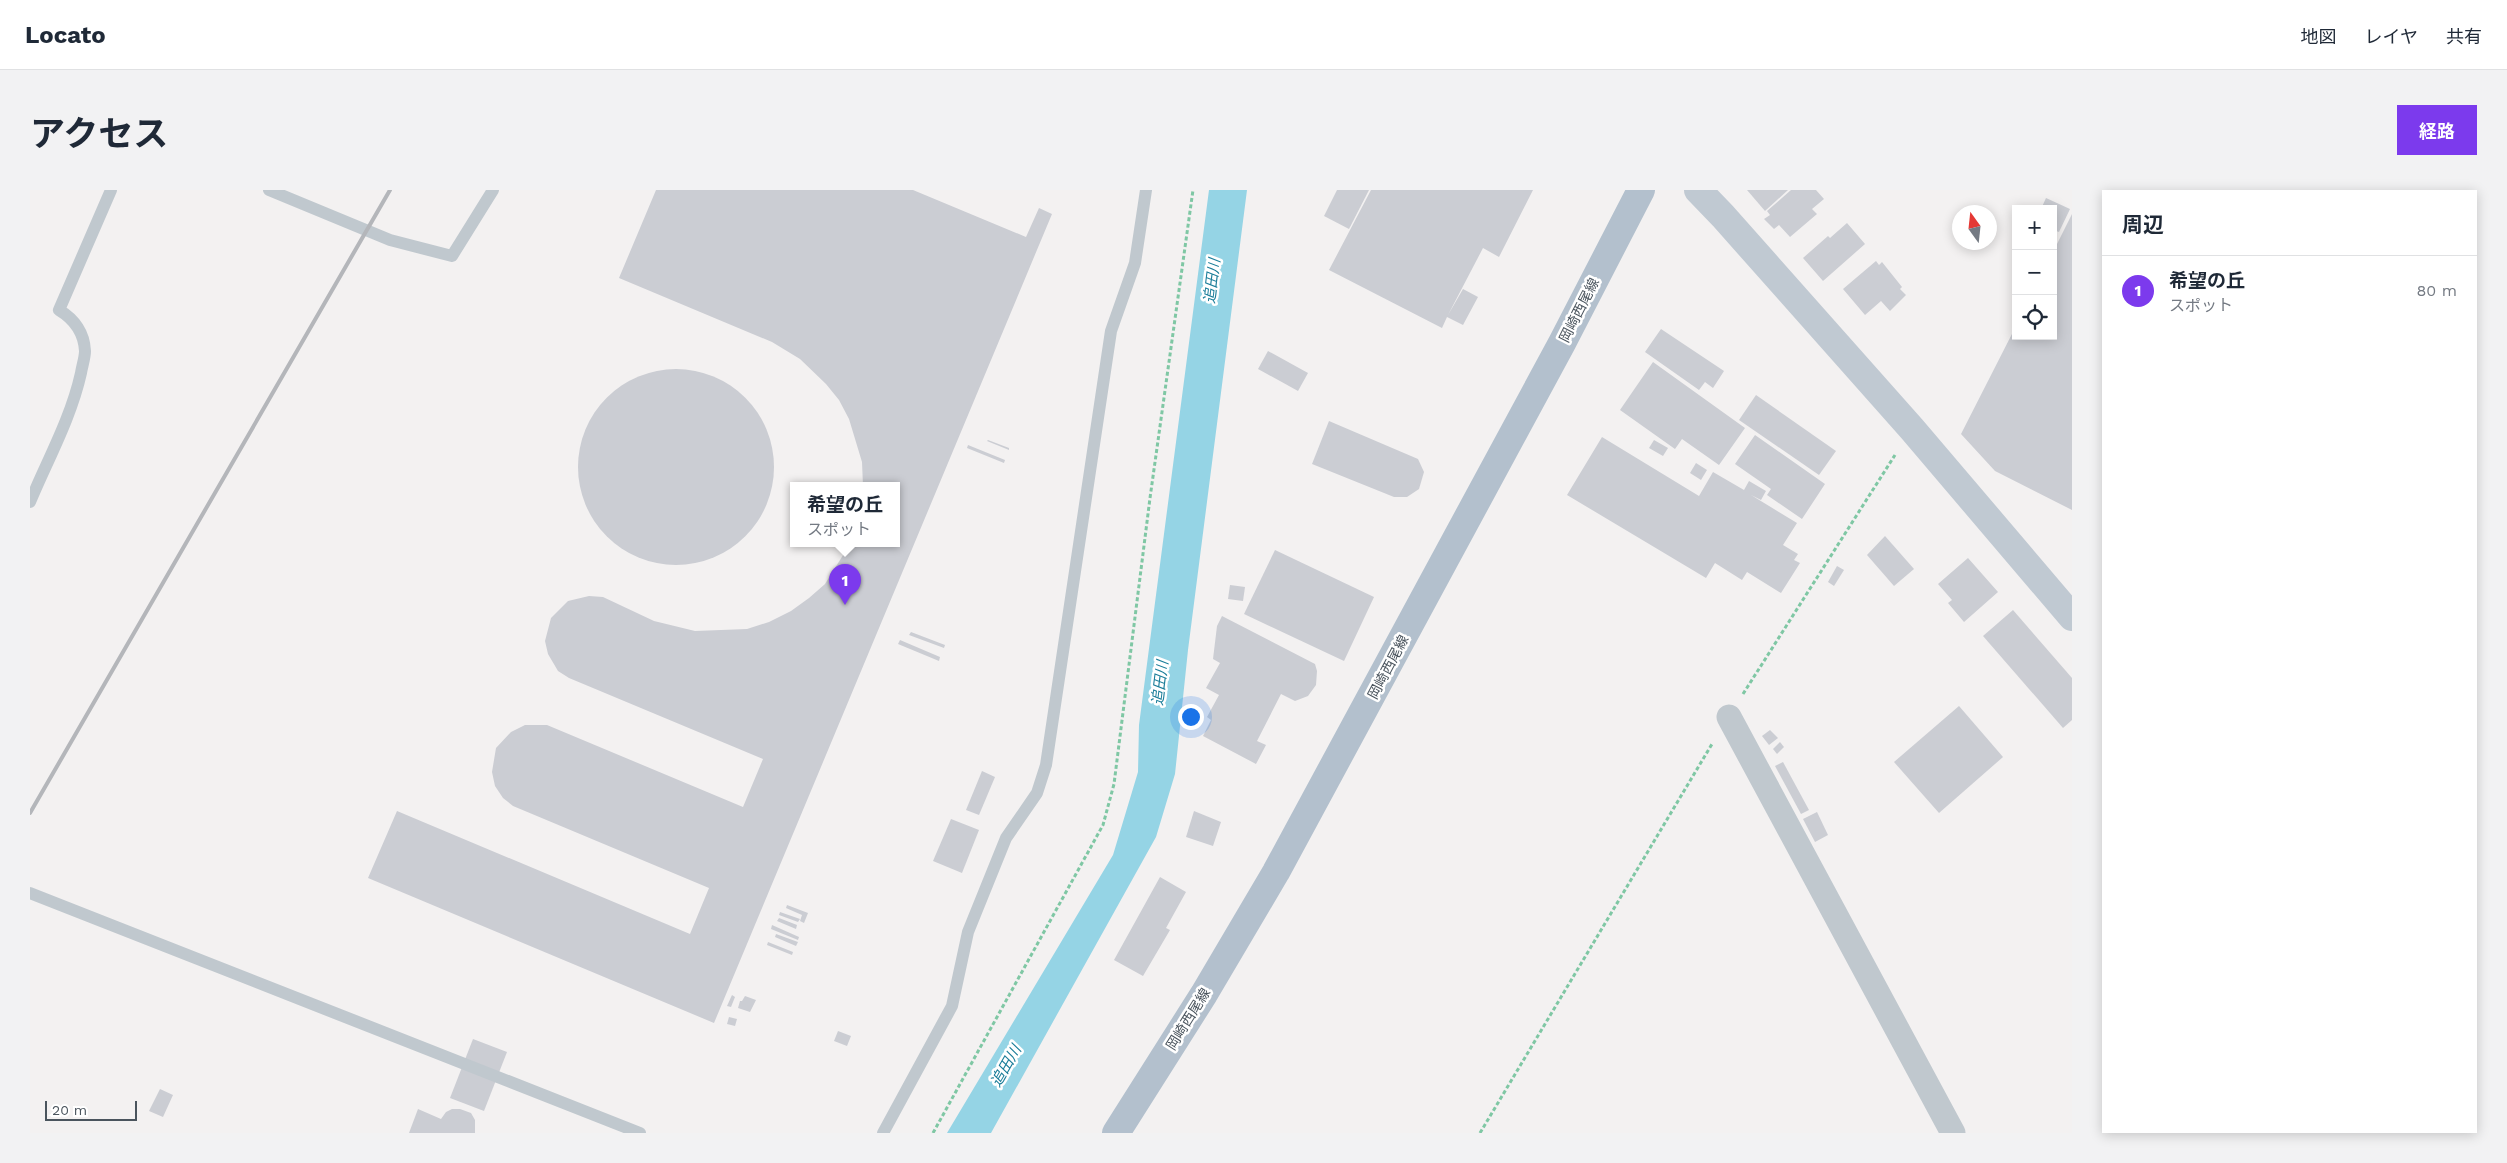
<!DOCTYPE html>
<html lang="ja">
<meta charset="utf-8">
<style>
body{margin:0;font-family:"Work Sans","Noto Sans JP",sans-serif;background:#f2f2f3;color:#1f2937}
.controls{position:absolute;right:15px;top:15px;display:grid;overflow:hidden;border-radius:0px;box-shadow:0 2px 12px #0003}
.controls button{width:45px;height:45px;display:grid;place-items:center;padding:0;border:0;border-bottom:1px solid #e0e1e3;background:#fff;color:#1f2937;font:25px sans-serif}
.compass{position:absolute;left:1922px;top:15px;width:45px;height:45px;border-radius:50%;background:#fff;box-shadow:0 2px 12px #0003;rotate:345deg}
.scale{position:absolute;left:15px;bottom:12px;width:92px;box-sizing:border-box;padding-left:5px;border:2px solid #4a545d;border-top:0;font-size:14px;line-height:18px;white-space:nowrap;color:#4a545d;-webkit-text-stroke:4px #fff;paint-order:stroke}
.you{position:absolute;left:1160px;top:526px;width:18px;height:18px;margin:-12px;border:4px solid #fff;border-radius:50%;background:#1a73e8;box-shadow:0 0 0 8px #1a73e833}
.badge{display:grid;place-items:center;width:32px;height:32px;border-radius:50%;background:#7c3aed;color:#fff;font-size:16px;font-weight:700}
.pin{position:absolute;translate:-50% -41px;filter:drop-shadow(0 1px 2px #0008)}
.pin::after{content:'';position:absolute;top:26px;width:18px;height:15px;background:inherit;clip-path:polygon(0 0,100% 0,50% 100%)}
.popup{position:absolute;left:760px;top:292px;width:110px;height:65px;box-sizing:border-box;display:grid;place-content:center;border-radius:0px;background:#fff;filter:drop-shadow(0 1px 4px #0005);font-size:16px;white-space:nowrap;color:#747a83}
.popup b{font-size:19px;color:#1f2937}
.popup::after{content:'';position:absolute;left:50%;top:100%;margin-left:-10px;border:10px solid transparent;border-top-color:#fff}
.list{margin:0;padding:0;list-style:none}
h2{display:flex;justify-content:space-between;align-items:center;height:65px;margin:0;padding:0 20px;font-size:21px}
h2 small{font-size:16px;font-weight:400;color:#747a83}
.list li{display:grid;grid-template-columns:32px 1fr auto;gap:15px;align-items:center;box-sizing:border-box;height:70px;padding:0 20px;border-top:1px solid #e0e1e3}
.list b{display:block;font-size:19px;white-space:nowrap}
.list p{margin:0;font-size:16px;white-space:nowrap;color:#747a83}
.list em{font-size:16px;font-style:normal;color:#747a83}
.icon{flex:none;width:28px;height:28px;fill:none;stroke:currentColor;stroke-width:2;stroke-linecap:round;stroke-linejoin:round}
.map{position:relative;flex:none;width:2042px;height:943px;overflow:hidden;border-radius:0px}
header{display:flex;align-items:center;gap:30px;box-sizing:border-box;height:70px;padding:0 25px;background:#fff;border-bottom:1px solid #e0e1e3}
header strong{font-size:24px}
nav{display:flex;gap:28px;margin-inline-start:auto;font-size:18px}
.intro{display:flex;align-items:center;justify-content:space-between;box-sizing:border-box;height:120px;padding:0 30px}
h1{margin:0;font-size:35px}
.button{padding:12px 22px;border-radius:0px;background:#7c3aed;color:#fff;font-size:18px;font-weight:700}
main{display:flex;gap:30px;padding:0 30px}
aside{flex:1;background:#fff;border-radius:0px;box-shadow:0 2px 12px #0003}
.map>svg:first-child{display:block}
</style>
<header>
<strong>Locato</strong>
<nav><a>地図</a><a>レイヤ</a><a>共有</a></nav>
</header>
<div class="intro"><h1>アクセス</h1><a class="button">経路</a></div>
<main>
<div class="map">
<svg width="2042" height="943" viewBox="0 0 2042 943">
<rect width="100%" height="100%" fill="#f3f1f1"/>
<!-- water -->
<polygon fill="#95d4e5" points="1179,0 1217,0 1158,460 1145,584 1126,647 961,943 917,943 1083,665 1108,582 1109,535"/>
<!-- building -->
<g fill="#cbcdd3">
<polygon points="626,0 883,0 996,47 1009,18 1022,24 684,833 338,688 367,621 660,744 679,698 483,616 473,608 465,596 462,582 466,558 481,542 495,535 517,535 713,617 733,569 539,488 528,481 518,464 515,451 521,428 538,411 559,406 573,407 624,431 665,441 717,439 739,432 761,421 779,408 795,394 820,354 866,354 866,296 833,296 832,272 819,229 809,210 796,194 770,169 742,152 589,88"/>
<polygon points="1307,0 1339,0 1319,39 1294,26"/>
<polygon points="1341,0 1503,0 1469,67 1453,58 1418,125 1433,99 1448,107 1433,135 1417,127 1412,138 1299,80"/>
<polygon points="1717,0 1758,0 1735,21"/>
<polygon points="1761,0 1786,0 1794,9 1782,19 1787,24 1760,47 1749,35 1744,39 1734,29 1740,25 1737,21"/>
<polygon points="2016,8 2040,19 2029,42 2023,40 2023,19 2011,19"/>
<polygon points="2042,24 2042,320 1965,281 1931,244 1986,136 1986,146 2023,146 2023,62"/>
<polygon points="1817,33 1835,54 1793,91 1773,68 1798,46 1800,48"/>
<polygon points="1846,71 1849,75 1852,72 1872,97 1870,99 1876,105 1860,121 1851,111 1835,125 1813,99"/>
<polygon points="1631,139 1694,181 1683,198 1675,192 1669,200 1615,162"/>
<polygon points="1238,161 1278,183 1268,201 1228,179"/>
<polygon points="1623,172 1715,238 1689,275 1652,249 1645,259 1590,220"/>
<circle cx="646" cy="277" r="98"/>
<polygon points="1726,205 1806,261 1789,285 1709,230"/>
<polygon points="1299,231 1388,269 1394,282 1389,299 1377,307 1364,307 1282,274"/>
<polygon points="1725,245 1795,294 1772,329 1737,305 1741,299 1705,274"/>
<polygon points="1572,247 1669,306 1683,282 1714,300 1719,291 1736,301 1731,310 1721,305 1767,333 1753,355 1768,364 1764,370 1770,373 1751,403 1717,382 1712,390 1685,373 1676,388 1537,305"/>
<polygon points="958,250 979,258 979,260 957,251"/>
<polygon points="1624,250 1638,258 1633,266 1619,258"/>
<polygon points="938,255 975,270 974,273 937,258"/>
<polygon points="1666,273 1677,280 1671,290 1660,283"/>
<polygon points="1855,346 1884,379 1864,396 1837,365"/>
<polygon points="1245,360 1344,407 1314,471 1214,424"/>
<polygon points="1938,368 1968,402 1934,432 1918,413 1922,410 1908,394"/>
<polygon points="1807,376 1814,380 1804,396 1798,392"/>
<polygon points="1200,395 1215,397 1213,411 1198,409"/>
<polygon points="1983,420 2042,488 2042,530 2033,538 1953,446"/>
<polygon points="1192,426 1285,474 1287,481 1286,495 1278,506 1265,511 1251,504 1227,551 1236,555 1226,574 1173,546 1181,530 1177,527 1189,505 1176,498 1190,473 1183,469 1187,436"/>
<polygon points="881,442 915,455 914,458 879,445"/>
<polygon points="870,450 910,467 909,471 868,454"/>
<polygon points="1929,516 1973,567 1909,623 1864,572"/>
<polygon points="1740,540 1748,548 1739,555 1732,546"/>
<polygon points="1750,552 1754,557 1747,564 1743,559"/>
<polygon points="1753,572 1779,620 1771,624 1745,576"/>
<polygon points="952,581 965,587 949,625 936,620"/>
<polygon points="1164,621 1191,632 1183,656 1156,647"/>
<polygon points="1787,622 1798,645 1785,652 1773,629"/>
<polygon points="921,629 949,640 932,683 903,671"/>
<polygon points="1130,687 1156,702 1136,738 1140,740 1113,786 1084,770"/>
<polygon points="757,715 778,723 774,733 770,731 772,725 756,718"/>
<polygon points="750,722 770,729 768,732 749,725"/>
<polygon points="749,728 767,735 766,739 747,731"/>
<polygon points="742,735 769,747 768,750 741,739"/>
<polygon points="746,744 768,752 766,756 745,747"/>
<polygon points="738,752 763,762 762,765 737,755"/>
<polygon points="702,805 705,807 701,817 697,816"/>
<polygon points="715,806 726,810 720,822 708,818 710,811 712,811"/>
<polygon points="699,827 707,829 705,836 697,834"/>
<polygon points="808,841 821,846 817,856 804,851"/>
<polygon points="443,849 477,862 454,921 420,908"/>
<polygon points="130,899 143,905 133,927 119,921"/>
<polygon points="388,919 411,929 416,922 422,919 430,919 441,923 445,930 445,943 379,943"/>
</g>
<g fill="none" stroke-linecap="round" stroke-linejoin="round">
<!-- path -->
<g stroke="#7fc7a4" stroke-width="3" stroke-dasharray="4 2.5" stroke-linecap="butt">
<polyline points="1713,504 1865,265"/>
<polyline points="903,943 1073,635 1084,594 1120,308 1163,0"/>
<polyline points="1450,943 1682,554"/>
</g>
<!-- lane -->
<g stroke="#c0c8ce" stroke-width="12">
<polyline points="239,0 360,50 422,66 463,0"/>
<path d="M 0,312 C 18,269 41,228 51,183 C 52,176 55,168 55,161 C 54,142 44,129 29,120 L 81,0"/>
<polyline points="0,703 610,943"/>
<polyline points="853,943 922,816 938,742 976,648 1007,603 1016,575 1081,141 1105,73 1116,0"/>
</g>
<!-- street -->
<polyline stroke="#c0c8ce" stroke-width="25" points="1699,527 1923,943"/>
<!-- secondary -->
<polyline stroke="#c0c9d2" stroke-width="28" points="1668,0 1693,26 1882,239 2042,427"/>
<!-- primary -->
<polyline stroke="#b3c0cd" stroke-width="28" points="1086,943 1174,804 1246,682 1532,153 1611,0"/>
<!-- rail -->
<polyline stroke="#b4b6ba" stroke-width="4" points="0,623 360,0"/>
</g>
<g text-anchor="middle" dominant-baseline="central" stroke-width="5" stroke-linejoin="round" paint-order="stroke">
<!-- street labels -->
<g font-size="14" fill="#4a545d" stroke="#fff">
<text transform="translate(1549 120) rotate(-63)">岡崎西尾線</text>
<text transform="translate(1358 477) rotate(-62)">岡崎西尾線</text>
<text transform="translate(1158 829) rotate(-58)">岡崎西尾線</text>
</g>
<!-- water labels -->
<g font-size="15" font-style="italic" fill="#1a7d99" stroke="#fff">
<text transform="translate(1182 91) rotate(-83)">追田川</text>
<text transform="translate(1130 493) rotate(-83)">追田川</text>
<text transform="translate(976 876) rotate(-60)">追田川</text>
</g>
</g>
</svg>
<div class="controls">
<button>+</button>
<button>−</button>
<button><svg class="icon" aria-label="locate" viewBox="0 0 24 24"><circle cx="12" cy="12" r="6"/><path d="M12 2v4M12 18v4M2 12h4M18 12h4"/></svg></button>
</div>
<svg class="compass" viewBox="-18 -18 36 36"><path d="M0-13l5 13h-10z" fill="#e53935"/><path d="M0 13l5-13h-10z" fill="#747a83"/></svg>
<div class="scale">20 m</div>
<div class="you"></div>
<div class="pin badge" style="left:815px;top:415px">1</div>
<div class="popup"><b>希望の丘</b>スポット</div>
</div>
<aside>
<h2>周辺<small></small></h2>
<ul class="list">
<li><span class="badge">1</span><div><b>希望の丘</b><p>スポット</p></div><em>80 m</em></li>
</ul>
</aside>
</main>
